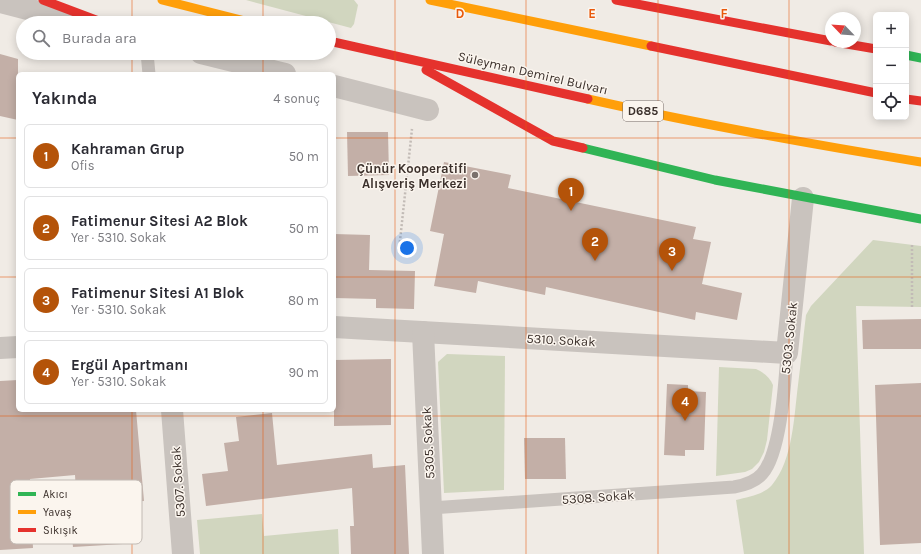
<!DOCTYPE html>
<html lang="tr">
<meta charset="utf-8">
<style>
body{margin:0;font-family:Karla,sans-serif;background:#f2f2f3;color:#2b2b33}
.controls{position:absolute;right:12px;top:12px;display:grid;overflow:hidden;border-radius:6px;box-shadow:0 2px 10px #0003}
.controls button{width:36px;height:36px;display:grid;place-items:center;padding:0;border:0;border-bottom:1px solid #e1e1e2;background:#fff;color:#2b2b33;font:20px sans-serif}
.compass{position:absolute;left:825px;top:12px;width:36px;height:36px;border-radius:50%;background:#fff;box-shadow:0 2px 10px #0003;rotate:295deg}
.you{position:absolute;left:407px;top:248px;width:14px;height:14px;margin:-10px;border:3px solid #fff;border-radius:50%;background:#1a73e8;box-shadow:0 0 0 6px #1a73e833}
.badge{display:grid;place-items:center;width:26px;height:26px;border-radius:50%;background:#b45309;color:#fff;font-size:13px;font-weight:700}
.pin{position:absolute;translate:-50% -33px;filter:drop-shadow(0 1px 2px #0008)}
.pin::after{content:'';position:absolute;top:21px;width:14px;height:12px;background:inherit;clip-path:polygon(0 0,100% 0,50% 100%)}
.list{margin:0;padding:0;list-style:none}
h2{display:flex;justify-content:space-between;align-items:center;height:52px;margin:0;padding:0 16px;font-size:17px}
h2 small{font-size:13px;font-weight:400;color:#7c7c81}
.list li{display:grid;grid-template-columns:26px 1fr auto;gap:12px;align-items:center;box-sizing:border-box;height:64px;margin:0 8px 8px;padding:0 8px;border:1px solid #e1e1e2;border-radius:6px}
.list b{display:block;font-size:15px;white-space:nowrap}
.list p{margin:0;font-size:13px;white-space:nowrap;color:#7c7c81}
.list em{font-size:13px;font-style:normal;color:#7c7c81}
.icon{flex:none;width:22px;height:22px;fill:none;stroke:currentColor;stroke-width:2;stroke-linecap:round;stroke-linejoin:round}
.map{position:relative;flex:none;width:921px;height:554px;overflow:hidden}
.search{position:absolute;background:#fff;box-shadow:0 2px 10px #0003;left:16px;top:16px;width:320px;height:44px;display:flex;align-items:center;gap:10px;box-sizing:border-box;padding:0 14px;border-radius:22px;color:#7c7c81;font-size:15px}
.panel{position:absolute;background:#fff;box-shadow:0 2px 10px #0003;left:16px;top:72px;width:320px;height:340px;border-radius:6px}
.map>svg:first-child{display:block}
</style>
<div class="map">
<svg width="921" height="554" viewBox="0 0 921 554">
<rect width="100%" height="100%" fill="#f0ebe5"/>
<!-- green -->
<g fill="#d1d6bf">
<polygon points="246,0 354,0 358,5 354,24 351,28"/>
<path d="M 873,240 L 921,246 L 921,307 L 856,306 L 864,554 L 744,554 L 736,500 C 748,497 763,495 772,485 C 793,460 794,416 798,385 C 801,362 803,339 806,315 L 811,306 Z"/>
<polygon points="447,354 505,356 504,490 444,493 438,362"/>
<path d="M 719,367 L 756,369 C 763,372 770,377 773,385 L 767,440 L 764,452 L 759,462 L 752,469 L 745,472 L 716,476 Z"/>
<polygon points="262,514 264,536 338,529 339,554 200,554 197,520"/>
</g>
<!-- building -->
<g fill="#c3afa7">
<polygon points="0,54 18,59 18,120 0,116"/>
<polygon points="347,132 388,132 389,175 348,176"/>
<polygon points="444,162 511,175 508,188 696,227 693,239 711,242 702,284 742,293 737,320 696,312 695,320 546,287 545,295 478,281 476,293 434,286 444,234 430,231"/>
<polygon points="334,234 370,235 369,270 415,271 414,309 376,308 376,299 334,298"/>
<polygon points="921,319 921,349 863,349 862,320"/>
<polygon points="391,359 391,425 334,426 334,360"/>
<polygon points="18,380 18,410 136,410 144,501 120,502 123,544 73,547 71,526 78,525 75,475 30,479 33,548 0,550 0,381"/>
<polygon points="921,383 921,543 880,545 875,385"/>
<polygon points="667,384 688,385 688,391 706,392 704,450 685,450 685,456 664,455"/>
<polygon points="272,413 277,465 372,454 373,468 405,465 409,554 351,554 350,526 354,526 352,488 206,506 202,474 228,471 224,443 239,441 236,417"/>
<polygon points="524,438 565,438 566,479 525,479"/>
</g>
<g fill="none" stroke-linecap="round" stroke-linejoin="round">
<!-- path -->
<g stroke="#c2bbb6" stroke-width="2.5" stroke-dasharray="2 2" stroke-linecap="butt">
<polyline points="912,245 912,307"/>
<polyline points="399,250 412,129"/>
</g>
<!-- lane -->
<g stroke="#c9c3be" stroke-width="13">
<polyline points="147,53 149,74"/>
<path d="M 431,508 L 734,487 C 745,485 755,482 762,474 C 781,453 785,382 787,353"/>
</g>
<!-- street -->
<g stroke="#c9c3be" stroke-width="22">
<polyline points="0,2 82,23"/>
<polyline points="201,53 285,74"/>
<polyline points="334,86 428,110"/>
<polyline points="334,327 787,353 803,198"/>
<polyline points="423,332 433,554"/>
<polyline points="0,348 18,347"/>
<polyline points="172,410 183,554"/>
</g>
<!-- fast -->
<g stroke="#30b455" stroke-width="9">
<polyline points="906,55 921,58"/>
<polyline points="583,148 715,180 921,219"/>
</g>
<!-- slow -->
<g stroke="#ff9f0a" stroke-width="9">
<polyline points="162,0 253,23"/>
<polyline points="430,0 651,46"/>
<path d="M 588,99 C 698,124 810,144 921,162"/>
</g>
<!-- jam -->
<g stroke="#e5322d" stroke-width="9">
<polyline points="43,0 104,23"/>
<polyline points="616,0 831,41"/>
<polyline points="329,41 588,99"/>
<polyline points="835,42 876,49"/>
<polyline points="651,46 876,93"/>
<polyline points="426,70 553,141 583,148"/>
<polyline points="906,99 921,101"/>
</g>
</g>
<!-- grid -->
<path fill="none" stroke="#e8590c" stroke-width="1" stroke-opacity="0.55" d="M 132,0 L 132,23M 263,0 L 263,23M 395,0 L 395,554M 526,0 L 526,554M 658,0 L 658,554M 789,0 L 789,554M 132,53 L 132,74M 263,53 L 263,74M 0,138 L 18,138M 334,138 L 921,138M 0,277 L 18,277M 334,277 L 921,277M 132,410 L 132,554M 263,410 L 263,554M 0,416 L 921,416"/>
<!-- markers -->
<circle fill="#7a716c" stroke="#fbf5ee" stroke-width="1.5" cx="475" cy="175" r="4"/>
<g text-anchor="middle" dominant-baseline="central" stroke-width="3" stroke-linejoin="round" paint-order="stroke">
<!-- shield labels -->
<rect fill="#fbf5ee" stroke="#756b66" stroke-width="1" x="623" y="101" width="40" height="20" rx="3"/>
<g font-size="12" font-weight="bold" fill="#3b302b">
<text x="643" y="111">D685</text>
</g>
<!-- street labels -->
<g font-size="13" fill="#3b302b" stroke="#fbf5ee">
<text transform="translate(533 73) rotate(13)">Süleyman Demirel Bulvarı</text>
<text transform="translate(789 338) rotate(-84)">5303. Sokak</text>
<text transform="translate(561 340) rotate(3)">5310. Sokak</text>
<text transform="translate(428 443) rotate(-93)">5305. Sokak</text>
<text transform="translate(178 482) rotate(-94)">5307. Sokak</text>
<text transform="translate(598 497) rotate(-4)">5308. Sokak</text>
</g>
<!-- poi labels -->
<g font-size="13" font-weight="bold" fill="#3b302b" stroke="#fbf5ee" text-anchor="end">
<text x="467" y="168">Çünür Kooperatifi<tspan x="467" dy="15">Alışveriş Merkezi</tspan></text>
</g>
</g>
<!-- legend -->
<rect x="10" y="480" width="132" height="64" rx="6" fill="#fbf5ee" stroke="#c1bab4" stroke-width="1"/>
<rect x="18" y="492" width="18" height="4" fill="#30b455"/>
<rect x="18" y="510" width="18" height="4" fill="#ff9f0a"/>
<rect x="18" y="528" width="18" height="4" fill="#e5322d"/>
<g font-size="11" fill="#3b302b">
<text x="43" y="498">Akıcı</text>
<text x="43" y="516">Yavaş</text>
<text x="43" y="534">Sıkışık</text>
</g>
<g font-size="13" text-anchor="middle" font-weight="bold" fill="#e8590c" stroke="#fbf5ee" stroke-width="3" stroke-linejoin="round" paint-order="stroke">
<text x="460" y="18">D</text>
<text x="592" y="18">E</text>
<text x="724" y="18">F</text>
</g>
</svg>
<div class="controls">
<button>+</button>
<button>−</button>
<button><svg class="icon" aria-label="locate" viewBox="0 0 24 24"><circle cx="12" cy="12" r="6"/><path d="M12 2v4M12 18v4M2 12h4M18 12h4"/></svg></button>
</div>
<svg class="compass" viewBox="-18 -18 36 36"><path d="M0-13l5 13h-10z" fill="#e53935"/><path d="M0 13l5-13h-10z" fill="#7c7c81"/></svg>
<div class="you"></div>
<div class="pin badge" style="left:571px;top:211px">1</div>
<div class="pin badge" style="left:595px;top:261px">2</div>
<div class="pin badge" style="left:672px;top:271px">3</div>
<div class="pin badge" style="left:685px;top:421px">4</div>
<div class="search"><svg class="icon" aria-label="search" viewBox="0 0 24 24"><circle cx="10" cy="10" r="6"/><path d="M15 15l6 6"/></svg>Burada ara</div>
<section class="panel">
<h2>Yakında<small>4 sonuç</small></h2>
<ul class="list">
<li><span class="badge">1</span><div><b>Kahraman Grup</b><p>Ofis</p></div><em>50 m</em></li>
<li><span class="badge">2</span><div><b>Fatimenur Sitesi A2 Blok</b><p>Yer · 5310. Sokak</p></div><em>50 m</em></li>
<li><span class="badge">3</span><div><b>Fatimenur Sitesi A1 Blok</b><p>Yer · 5310. Sokak</p></div><em>80 m</em></li>
<li><span class="badge">4</span><div><b>Ergül Apartmanı</b><p>Yer · 5310. Sokak</p></div><em>90 m</em></li>
</ul>
</section>
</div>
